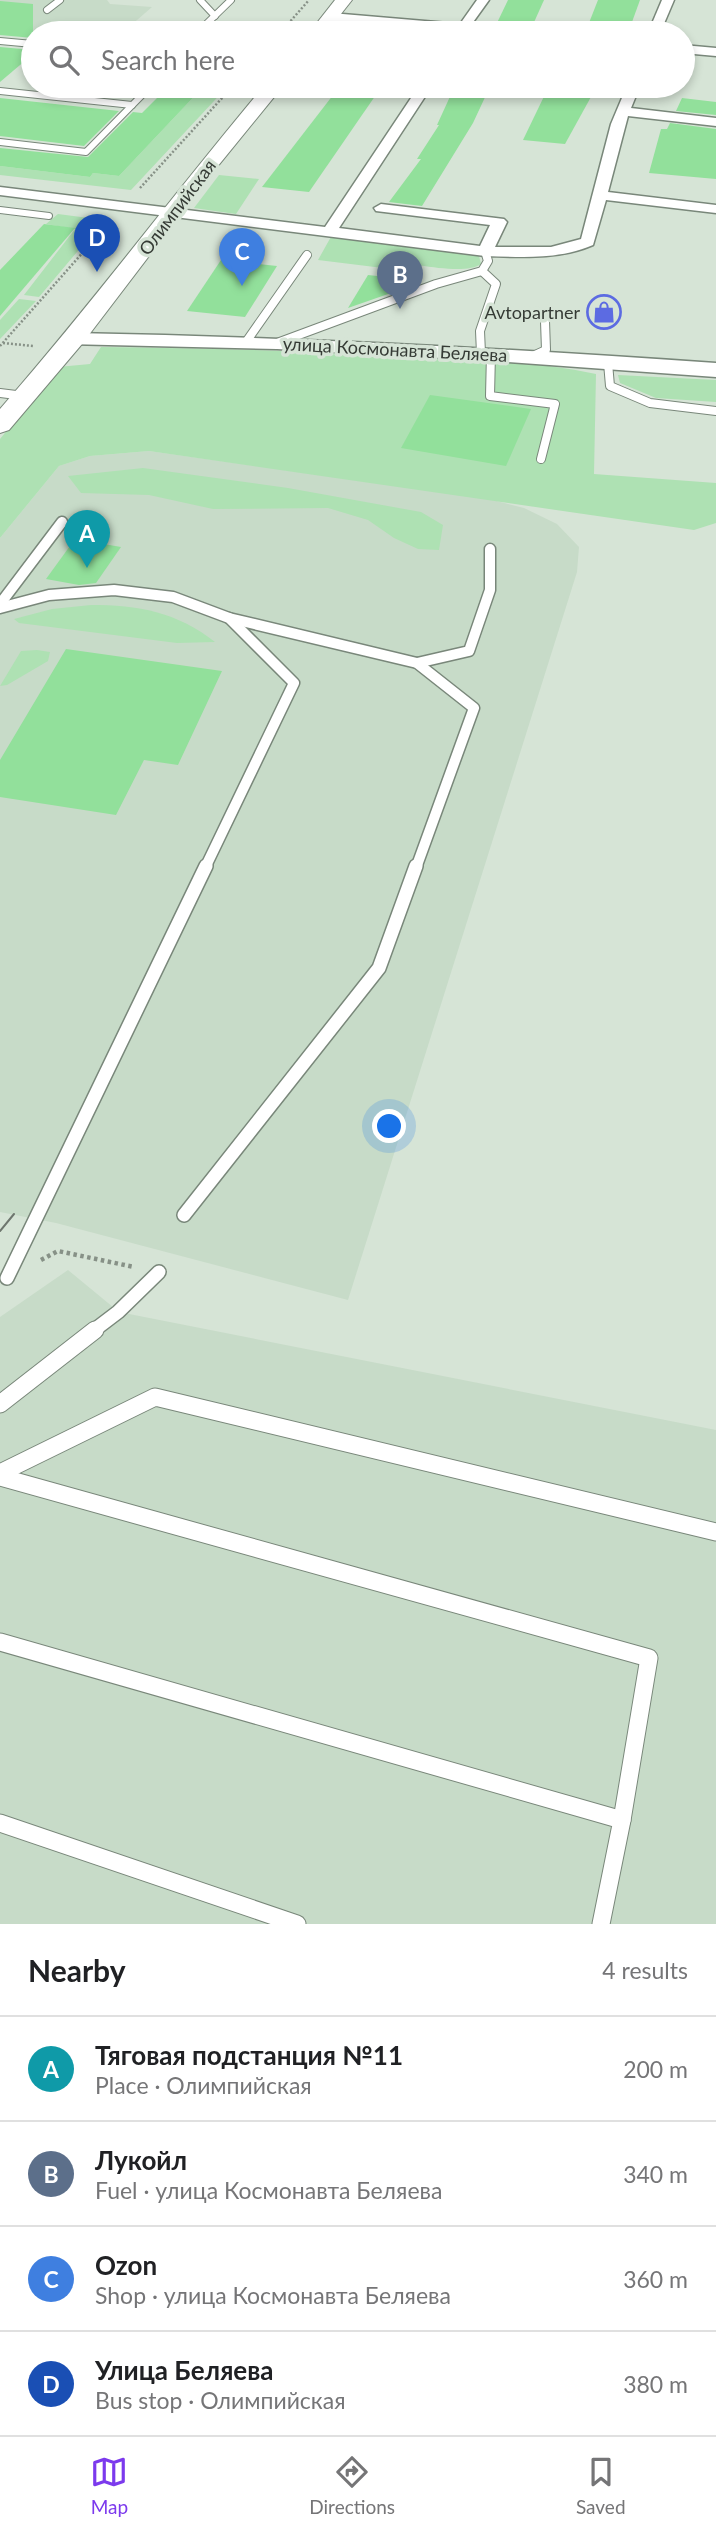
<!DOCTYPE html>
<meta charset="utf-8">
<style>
body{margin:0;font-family:Lato,sans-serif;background:#f2f2f2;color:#202124}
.you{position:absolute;left:390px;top:1127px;width:24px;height:24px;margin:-18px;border:5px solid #fff;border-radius:50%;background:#1a73e8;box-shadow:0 0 0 10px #1a73e833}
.badge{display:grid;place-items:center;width:46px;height:46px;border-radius:50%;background:#7c3aed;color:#fff;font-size:23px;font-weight:700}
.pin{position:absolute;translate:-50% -58px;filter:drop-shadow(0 2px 4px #0008)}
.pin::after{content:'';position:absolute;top:37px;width:24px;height:21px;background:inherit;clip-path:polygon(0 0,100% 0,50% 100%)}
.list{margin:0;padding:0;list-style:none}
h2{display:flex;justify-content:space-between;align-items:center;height:91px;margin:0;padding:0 28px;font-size:30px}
h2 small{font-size:23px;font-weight:400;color:#757577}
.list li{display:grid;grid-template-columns:46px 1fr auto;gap:21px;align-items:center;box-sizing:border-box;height:105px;padding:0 28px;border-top:2px solid #e0e0e0}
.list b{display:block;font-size:26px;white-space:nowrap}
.list p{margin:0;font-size:23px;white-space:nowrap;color:#757577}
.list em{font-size:23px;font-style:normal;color:#757577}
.icon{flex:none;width:38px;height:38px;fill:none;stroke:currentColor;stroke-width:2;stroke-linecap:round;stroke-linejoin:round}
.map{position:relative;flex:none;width:716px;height:1924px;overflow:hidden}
.search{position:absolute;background:#fff;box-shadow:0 4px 10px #0003;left:21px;right:21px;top:21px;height:77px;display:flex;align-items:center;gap:18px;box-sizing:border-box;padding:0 24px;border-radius:38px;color:#757577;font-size:26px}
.sheet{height:511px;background:#fff}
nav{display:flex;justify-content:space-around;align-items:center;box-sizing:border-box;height:98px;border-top:2px solid #e0e0e0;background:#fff;font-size:19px;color:#757577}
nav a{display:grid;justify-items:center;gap:4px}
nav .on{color:#7c3aed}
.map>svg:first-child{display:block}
</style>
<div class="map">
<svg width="716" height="1924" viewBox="0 0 716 1924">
<rect width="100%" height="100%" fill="#d6e4d6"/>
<!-- built -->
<g fill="#c7dbc8">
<polygon points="0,0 107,0 110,4 152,7 122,33 33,33 33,37 0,33"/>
<polygon points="149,451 489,499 524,508 557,524 579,547 577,572 348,1300 56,1223 0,1212 0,538 59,466 90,456"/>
<polygon points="68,1270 119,1312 716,1430 716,1924 0,1924 0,1317"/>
</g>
<!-- green -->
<g fill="#aee1b3">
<polygon points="204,86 228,86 131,190 0,175 0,166 90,177 93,173 119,176"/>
<polygon points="219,175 259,179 236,214 194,208"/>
<polygon points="58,214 104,220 39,297 24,295 75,229 46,224"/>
<path d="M 332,235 L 470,253 L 479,256 L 481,264 C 465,276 409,263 388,260 L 383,268 L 318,260 Z"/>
<polygon points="19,299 36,301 0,339 0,320"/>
<path d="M 101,347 C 203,348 304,351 405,356 C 469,359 533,361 596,374 L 594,474 L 716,483 L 716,523 L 694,530 L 149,451 L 90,456 L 59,466 L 0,538 L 0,439 L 58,367 L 90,364 Z"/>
<polygon points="618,375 716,380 716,402 656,398 620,383"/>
<polygon points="143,468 288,488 421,512 443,525 439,550 418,549 394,538 368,520 328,508 213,509 149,495 81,493 68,476"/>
<path d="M 91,605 C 138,605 177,612 215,642 L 177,643 L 19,623 L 14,619 L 52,609 Z"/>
<polygon points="37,650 50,652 48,661 7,685 0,686 21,651"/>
</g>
<!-- building -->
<g fill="#92e09b">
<polygon points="508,0 544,0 531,29 496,25"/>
<polygon points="598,0 640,0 628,33 585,33"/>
<polygon points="0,1 33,4 33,38 0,35"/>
<polygon points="0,47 33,50 33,54 0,82"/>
<polygon points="169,86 204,86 119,176 93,173 90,177 0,166 0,148 88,157 133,112 142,113"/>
<polygon points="340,86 382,86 309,192 262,187"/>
<polygon points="549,86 597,86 565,144 523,140"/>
<polygon points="453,90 487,93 473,123 422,206 389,202 421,159 417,159 439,125 437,125"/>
<polygon points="0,98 119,111 84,146 0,136"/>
<polygon points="682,98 716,102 716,115 676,111"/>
<polygon points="670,123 716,129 716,179 649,173 661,129 667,129"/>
<polygon points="44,224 75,228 0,316 0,270"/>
<polygon points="221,260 277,266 245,317 187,311"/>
<polygon points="368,275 414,280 411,286 348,308"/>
<polygon points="430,395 531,409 506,466 401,448"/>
<polygon points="75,539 121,547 96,583 79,585 46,579"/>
<polygon points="66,649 222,671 178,765 144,760 116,815 0,797 0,760"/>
</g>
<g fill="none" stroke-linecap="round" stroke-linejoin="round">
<!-- service-far4 casing -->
<g stroke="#79877a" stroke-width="8">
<g id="service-far4">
<polyline points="200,0 215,16"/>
<polyline points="47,10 60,0"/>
<polyline points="197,33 231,0"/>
<polyline points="0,41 33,44"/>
<polyline points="0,91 132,105"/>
<polyline points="0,142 86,152 151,86"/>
<polyline points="0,210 49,216"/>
</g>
</g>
<!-- service-far3 casing -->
<g stroke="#79877a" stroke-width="10">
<g id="service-far3">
<polyline points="246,342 307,255"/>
<polyline points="277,343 436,284 482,271 488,261 485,251"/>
<polyline points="481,353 480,331 496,284 482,271"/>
<polyline points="491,353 490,396 555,404 541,459"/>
<polyline points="533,356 546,350 545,321"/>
<polyline points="608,363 610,386 650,403 716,411"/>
<polyline points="0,393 24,396"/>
</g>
</g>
<!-- service-far2 casing -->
<g stroke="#79877a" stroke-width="13">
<g id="service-far2">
<polyline points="0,604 62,522"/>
<polyline points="0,608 49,595 114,590 173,597 229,618 294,683 205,868"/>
<polyline points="229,618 417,663 474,708 416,868"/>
<polyline points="417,663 469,651 490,590 490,549"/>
</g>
</g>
<!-- service-far1 casing -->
<g stroke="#79877a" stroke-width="16">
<g id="service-far1">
<polyline points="184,1215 379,968 416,866"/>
<polyline points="7,1278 206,866"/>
<polyline points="93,1331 118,1312 159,1272"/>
</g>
</g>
<!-- service casing -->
<g stroke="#79877a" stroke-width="19">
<g id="service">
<polyline points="0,1404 95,1330"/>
<polyline points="0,1473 155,1397 716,1532"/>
<polyline points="0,1477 649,1658 622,1820"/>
<polyline points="0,1642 622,1820 601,1924"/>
<polyline points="0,1823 297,1924"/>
</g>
</g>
<!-- minor casing -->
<g stroke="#79877a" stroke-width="3">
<g id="minor">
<polygon points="477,0 489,0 471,25 516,29 522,33 454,33 331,21 325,17 331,13 460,24"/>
<polygon points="662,0 674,0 660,33 648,33"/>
<polygon points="683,45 716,48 716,56 683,53"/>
<path d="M 419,86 L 432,86 L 339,228 L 480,246 L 490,225 L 376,211 L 374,208 L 381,204 L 504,219 L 507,222 L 495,247 L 551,247 L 581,239 L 611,124 L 627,86 L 640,86 L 631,108 L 716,118 L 716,126 L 628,116 L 608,192 L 716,205 L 716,213 L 606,200 L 593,245 C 558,260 523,257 485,256 L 0,195 L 0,187 L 325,227 Z"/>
</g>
</g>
<!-- tertiary casing -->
<g stroke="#79877a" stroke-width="3">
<path id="tertiary" d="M 74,333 C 289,337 502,348 716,363 L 716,377 L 481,360 L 277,349 L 66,344 L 63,339 L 66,334 Z"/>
</g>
<!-- secondary casing -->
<g stroke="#79877a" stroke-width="2">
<g id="secondary">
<polygon points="335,0 352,0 326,33 309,33"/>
<path d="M 264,86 L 283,86 L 213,172 L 82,344 L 9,430 L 0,433 L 0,409 C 92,304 175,192 264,86 Z"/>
</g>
</g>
<!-- path-far1 -->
<g stroke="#879187" stroke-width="2.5" stroke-dasharray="2 2" stroke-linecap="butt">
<polyline points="280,33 309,0"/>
<polyline points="140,188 233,86"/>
<polyline points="3,343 33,346"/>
<polyline points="0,346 109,223"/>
</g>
<!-- path -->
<polyline stroke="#879187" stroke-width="4.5" stroke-dasharray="3.5 3.5" stroke-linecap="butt" points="41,1260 58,1251 134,1267"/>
<!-- service-far4 -->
<use href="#service-far4" stroke="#fff" stroke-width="6"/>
<!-- service-far3 -->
<use href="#service-far3" stroke="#fff" stroke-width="8"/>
<!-- service-far2 -->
<use href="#service-far2" stroke="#fff" stroke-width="10"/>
<!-- service-far1 -->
<use href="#service-far1" stroke="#fff" stroke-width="13"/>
<!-- service -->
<use href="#service" stroke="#fff" stroke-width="17"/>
<!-- minor -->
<use href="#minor" fill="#fff" fill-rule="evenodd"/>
<!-- tertiary -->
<use href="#tertiary" fill="#fff" fill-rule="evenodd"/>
<!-- secondary -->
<use href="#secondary" fill="#fff" fill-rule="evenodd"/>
<!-- tram -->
<polyline stroke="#6e766e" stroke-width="2" points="0,1231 14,1214"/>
</g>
<!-- icons -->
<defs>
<g id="shop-ring" transform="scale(1.75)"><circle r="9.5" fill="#d6e4d6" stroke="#5c6be2" stroke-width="1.5"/><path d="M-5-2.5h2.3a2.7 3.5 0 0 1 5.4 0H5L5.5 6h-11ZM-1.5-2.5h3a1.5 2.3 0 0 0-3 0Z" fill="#5c6be2"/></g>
</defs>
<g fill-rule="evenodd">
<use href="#shop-ring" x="604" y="312"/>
</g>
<g text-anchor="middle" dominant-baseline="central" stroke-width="7" stroke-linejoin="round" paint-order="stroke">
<!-- far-street labels -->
<g font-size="18" fill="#353b35" stroke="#d6e4d6">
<text transform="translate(177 207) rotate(-53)">Олимпийская</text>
<text transform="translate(395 349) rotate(3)">улица Космонавта Беляева</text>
</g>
<!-- far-poi labels -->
<g font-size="18" fill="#353b35" stroke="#d6e4d6" text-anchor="end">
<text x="580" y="312">Avtopartner</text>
</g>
</g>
</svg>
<div class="you"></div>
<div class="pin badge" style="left:87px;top:568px;background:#0f9aa8">A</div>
<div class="pin badge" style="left:400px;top:309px;background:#5c6f8a">B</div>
<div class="pin badge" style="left:242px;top:286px;background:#3f7fe0">C</div>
<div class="pin badge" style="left:97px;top:272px;background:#1a4fb4">D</div>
<div class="search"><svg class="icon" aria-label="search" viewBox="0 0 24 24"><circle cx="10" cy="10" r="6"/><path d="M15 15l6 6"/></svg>Search here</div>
</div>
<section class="sheet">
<h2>Nearby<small>4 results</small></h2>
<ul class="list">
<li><span class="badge" style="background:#0f9aa8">A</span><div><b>Тяговая подстанция №11</b><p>Place · Олимпийская</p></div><em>200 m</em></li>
<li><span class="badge" style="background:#5c6f8a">B</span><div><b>Лукойл</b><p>Fuel · улица Космонавта Беляева</p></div><em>340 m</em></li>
<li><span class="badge" style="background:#3f7fe0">C</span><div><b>Ozon</b><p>Shop · улица Космонавта Беляева</p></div><em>360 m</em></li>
<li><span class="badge" style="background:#1a4fb4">D</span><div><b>Улица Беляева</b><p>Bus stop · Олимпийская</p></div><em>380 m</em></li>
</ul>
</section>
<nav>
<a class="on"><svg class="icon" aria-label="map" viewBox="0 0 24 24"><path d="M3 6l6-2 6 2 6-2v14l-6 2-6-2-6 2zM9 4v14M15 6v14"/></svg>Map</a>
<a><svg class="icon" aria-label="directions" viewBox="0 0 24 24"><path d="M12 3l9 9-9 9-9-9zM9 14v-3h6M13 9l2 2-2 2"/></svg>Directions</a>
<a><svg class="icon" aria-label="saved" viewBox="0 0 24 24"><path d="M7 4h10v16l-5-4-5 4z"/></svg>Saved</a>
</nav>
